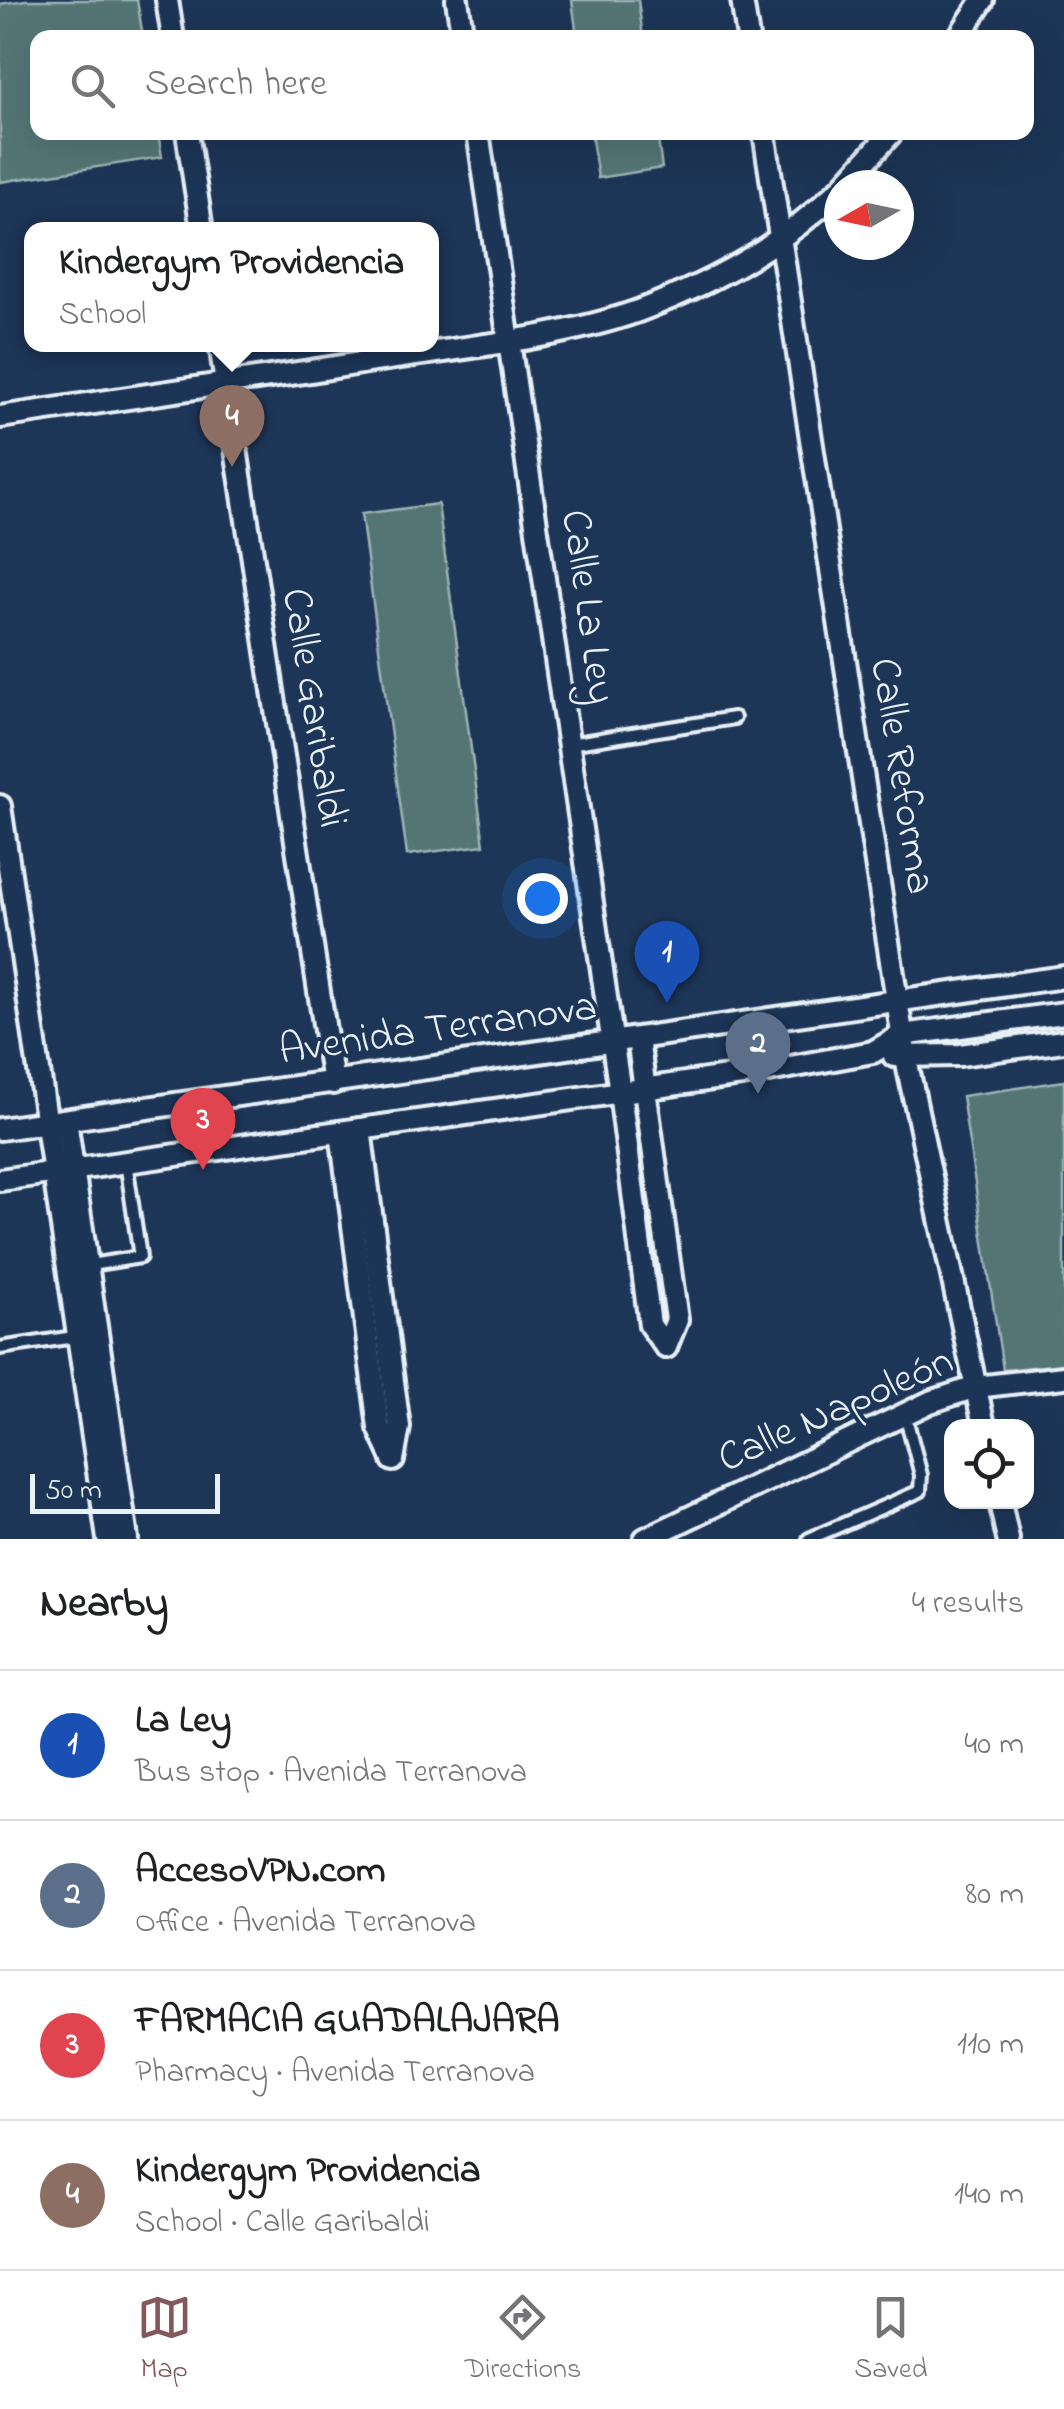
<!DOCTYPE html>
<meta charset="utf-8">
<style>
body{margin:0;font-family:"Indie Flower",sans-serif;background:#f2f2f2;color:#202124}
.controls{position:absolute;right:30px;bottom:30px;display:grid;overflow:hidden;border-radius:20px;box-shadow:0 10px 40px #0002}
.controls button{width:90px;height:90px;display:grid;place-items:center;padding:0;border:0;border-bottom:2px solid #e0e0e0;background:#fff;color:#202124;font:50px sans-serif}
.compass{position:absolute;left:824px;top:170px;width:90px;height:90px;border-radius:50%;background:#fff;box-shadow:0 10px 40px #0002;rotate:261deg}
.scale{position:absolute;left:30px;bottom:25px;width:190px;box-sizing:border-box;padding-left:10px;border:5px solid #e8f1f8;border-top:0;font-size:28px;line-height:35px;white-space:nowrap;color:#e8f1f8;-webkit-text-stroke:8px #1d3557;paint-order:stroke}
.you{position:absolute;left:542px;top:898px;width:35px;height:35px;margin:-25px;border:8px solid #fff;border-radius:50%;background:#1a73e8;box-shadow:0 0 0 15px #1a73e833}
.badge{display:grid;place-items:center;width:65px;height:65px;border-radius:50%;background:#84575d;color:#fff;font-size:32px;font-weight:700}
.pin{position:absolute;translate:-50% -82px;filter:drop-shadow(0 2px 5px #0008)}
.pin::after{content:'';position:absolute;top:52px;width:35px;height:30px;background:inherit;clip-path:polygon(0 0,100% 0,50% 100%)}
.popup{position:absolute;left:24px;top:222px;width:415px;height:130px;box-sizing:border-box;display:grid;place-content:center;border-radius:20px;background:#fff;filter:drop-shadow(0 2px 8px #0005);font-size:32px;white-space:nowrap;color:#757577}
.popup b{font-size:38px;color:#202124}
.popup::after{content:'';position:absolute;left:50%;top:100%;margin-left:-20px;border:20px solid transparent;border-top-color:#fff}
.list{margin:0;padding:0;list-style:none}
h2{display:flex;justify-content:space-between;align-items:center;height:130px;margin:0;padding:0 40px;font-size:42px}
h2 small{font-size:32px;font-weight:400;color:#757577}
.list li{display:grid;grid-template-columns:65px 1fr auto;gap:30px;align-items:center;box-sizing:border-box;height:150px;padding:0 40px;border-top:2px solid #e0e0e0}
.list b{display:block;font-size:38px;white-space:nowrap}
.list p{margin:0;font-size:32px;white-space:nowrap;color:#757577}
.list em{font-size:32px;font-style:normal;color:#757577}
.icon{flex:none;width:55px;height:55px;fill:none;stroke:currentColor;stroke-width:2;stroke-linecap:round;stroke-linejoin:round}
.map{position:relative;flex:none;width:1064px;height:1539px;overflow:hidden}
.search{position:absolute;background:#fff;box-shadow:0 10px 40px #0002;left:30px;right:30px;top:30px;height:110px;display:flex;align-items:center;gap:25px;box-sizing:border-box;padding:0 35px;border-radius:20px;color:#757577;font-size:38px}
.sheet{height:730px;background:#fff}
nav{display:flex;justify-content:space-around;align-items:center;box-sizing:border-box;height:140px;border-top:2px solid #e0e0e0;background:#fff;font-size:28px;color:#757577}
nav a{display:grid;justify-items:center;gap:5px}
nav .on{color:#84575d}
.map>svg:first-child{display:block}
</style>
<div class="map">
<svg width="1064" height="1539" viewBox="0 0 1064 1539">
<rect width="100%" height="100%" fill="#1d3557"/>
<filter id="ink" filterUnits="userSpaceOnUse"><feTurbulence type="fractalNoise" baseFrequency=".01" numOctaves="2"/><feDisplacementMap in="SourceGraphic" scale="20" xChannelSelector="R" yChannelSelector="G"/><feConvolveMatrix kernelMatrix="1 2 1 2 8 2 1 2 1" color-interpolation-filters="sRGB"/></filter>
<g filter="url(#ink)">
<!-- green -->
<g fill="#557574" stroke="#9eb3b6" stroke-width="2.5">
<polygon points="26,0 137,0 143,37 38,38 38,132 158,133 162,157 0,182 0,4"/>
<polygon points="572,0 638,0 643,37 577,37"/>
<polygon points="591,133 657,133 662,168 598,178"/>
<polygon points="438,504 484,845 407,855 361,514"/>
<polygon points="1064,1081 1064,1364 1003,1370 962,1096"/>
</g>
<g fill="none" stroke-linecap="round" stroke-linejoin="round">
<!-- lane casing -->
<g stroke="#e8f1f8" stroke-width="18">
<g id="lane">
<polyline points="569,744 734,718"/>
<polyline points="84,1266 140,1257 126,1162"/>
<polyline points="0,1348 81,1336"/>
<polyline points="809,1539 920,1491 921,1475 905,1414"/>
</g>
</g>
<!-- street casing -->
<g stroke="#e8f1f8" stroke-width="28">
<g id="street">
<polyline points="167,0 173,38"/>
<polyline points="457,0 463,38"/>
<polyline points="742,0 748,38"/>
<polyline points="958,38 983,0"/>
<polyline points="187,132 202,230"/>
<polyline points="478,132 620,1092 650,1325 666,1347"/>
<polyline points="764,132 906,1059 984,1426"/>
<polyline points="844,185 892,132"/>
<polyline points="220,344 333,1083"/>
<path d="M 0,417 C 121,400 241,382 361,363 C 448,349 557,340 638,311 C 711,284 783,244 839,190"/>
<polyline points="0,806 108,1539"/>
<polyline points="638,1039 677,1320 666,1347"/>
<polyline points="894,1056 960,1055 1064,1041"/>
<polyline points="66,1120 127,1539"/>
<polyline points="0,1129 1064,977"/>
<polyline points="360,1129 399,1427 393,1460"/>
<polyline points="341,1132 379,1428 393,1459"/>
<polyline points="0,1180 763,1072 873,1052 902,1035 1064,1013"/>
<polyline points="1000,1502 1008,1539"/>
<polyline points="645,1539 930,1402 976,1387 1064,1377"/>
</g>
</g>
<!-- lane -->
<use href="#lane" stroke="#1d3557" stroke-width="10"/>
<!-- street -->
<use href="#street" stroke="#1d3557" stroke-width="20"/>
</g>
</g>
<g text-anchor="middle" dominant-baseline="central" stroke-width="8" stroke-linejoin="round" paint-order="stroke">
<!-- street labels -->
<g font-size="42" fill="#e8f1f8" stroke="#1d3557">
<text transform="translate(587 607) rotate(82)">Calle La Ley</text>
<text transform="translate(313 708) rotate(81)">Calle Garibaldi</text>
<text transform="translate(901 776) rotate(81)">Calle Reforma</text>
<text transform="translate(438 1030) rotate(-8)">Avenida Terranova</text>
<text transform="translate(836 1411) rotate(-24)">Calle Napoleón</text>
</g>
</g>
</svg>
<div class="controls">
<button><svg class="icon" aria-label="locate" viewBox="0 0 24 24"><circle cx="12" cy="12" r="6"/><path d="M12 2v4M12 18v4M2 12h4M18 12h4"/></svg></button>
</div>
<svg class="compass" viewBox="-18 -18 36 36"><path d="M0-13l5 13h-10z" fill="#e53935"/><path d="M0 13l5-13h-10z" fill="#757577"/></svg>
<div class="scale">50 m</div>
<div class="you"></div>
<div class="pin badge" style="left:667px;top:1003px;background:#1a4fb4">1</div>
<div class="pin badge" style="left:758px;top:1094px;background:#5c6f8a">2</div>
<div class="pin badge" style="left:203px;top:1170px;background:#e0444e">3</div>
<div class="pin badge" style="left:232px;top:467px;background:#8d6e63">4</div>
<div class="popup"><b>Kindergym Providencia</b>School</div>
<div class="search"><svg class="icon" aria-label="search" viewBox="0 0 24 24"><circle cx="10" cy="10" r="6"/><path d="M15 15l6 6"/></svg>Search here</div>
</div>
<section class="sheet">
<h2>Nearby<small>4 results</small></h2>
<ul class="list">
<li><span class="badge" style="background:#1a4fb4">1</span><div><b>La Ley</b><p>Bus stop · Avenida Terranova</p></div><em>40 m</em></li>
<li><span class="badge" style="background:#5c6f8a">2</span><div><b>AccesoVPN.com</b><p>Office · Avenida Terranova</p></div><em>80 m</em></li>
<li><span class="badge" style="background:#e0444e">3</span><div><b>FARMACIA GUADALAJARA</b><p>Pharmacy · Avenida Terranova</p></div><em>110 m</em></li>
<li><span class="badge" style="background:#8d6e63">4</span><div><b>Kindergym Providencia</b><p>School · Calle Garibaldi</p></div><em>140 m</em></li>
</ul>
</section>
<nav>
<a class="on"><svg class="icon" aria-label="map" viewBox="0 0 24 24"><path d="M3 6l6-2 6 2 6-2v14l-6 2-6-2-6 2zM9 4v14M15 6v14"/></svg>Map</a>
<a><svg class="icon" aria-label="directions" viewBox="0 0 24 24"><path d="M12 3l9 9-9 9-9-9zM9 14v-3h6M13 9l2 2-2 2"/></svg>Directions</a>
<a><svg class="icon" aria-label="saved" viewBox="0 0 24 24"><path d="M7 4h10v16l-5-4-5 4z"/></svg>Saved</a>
</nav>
